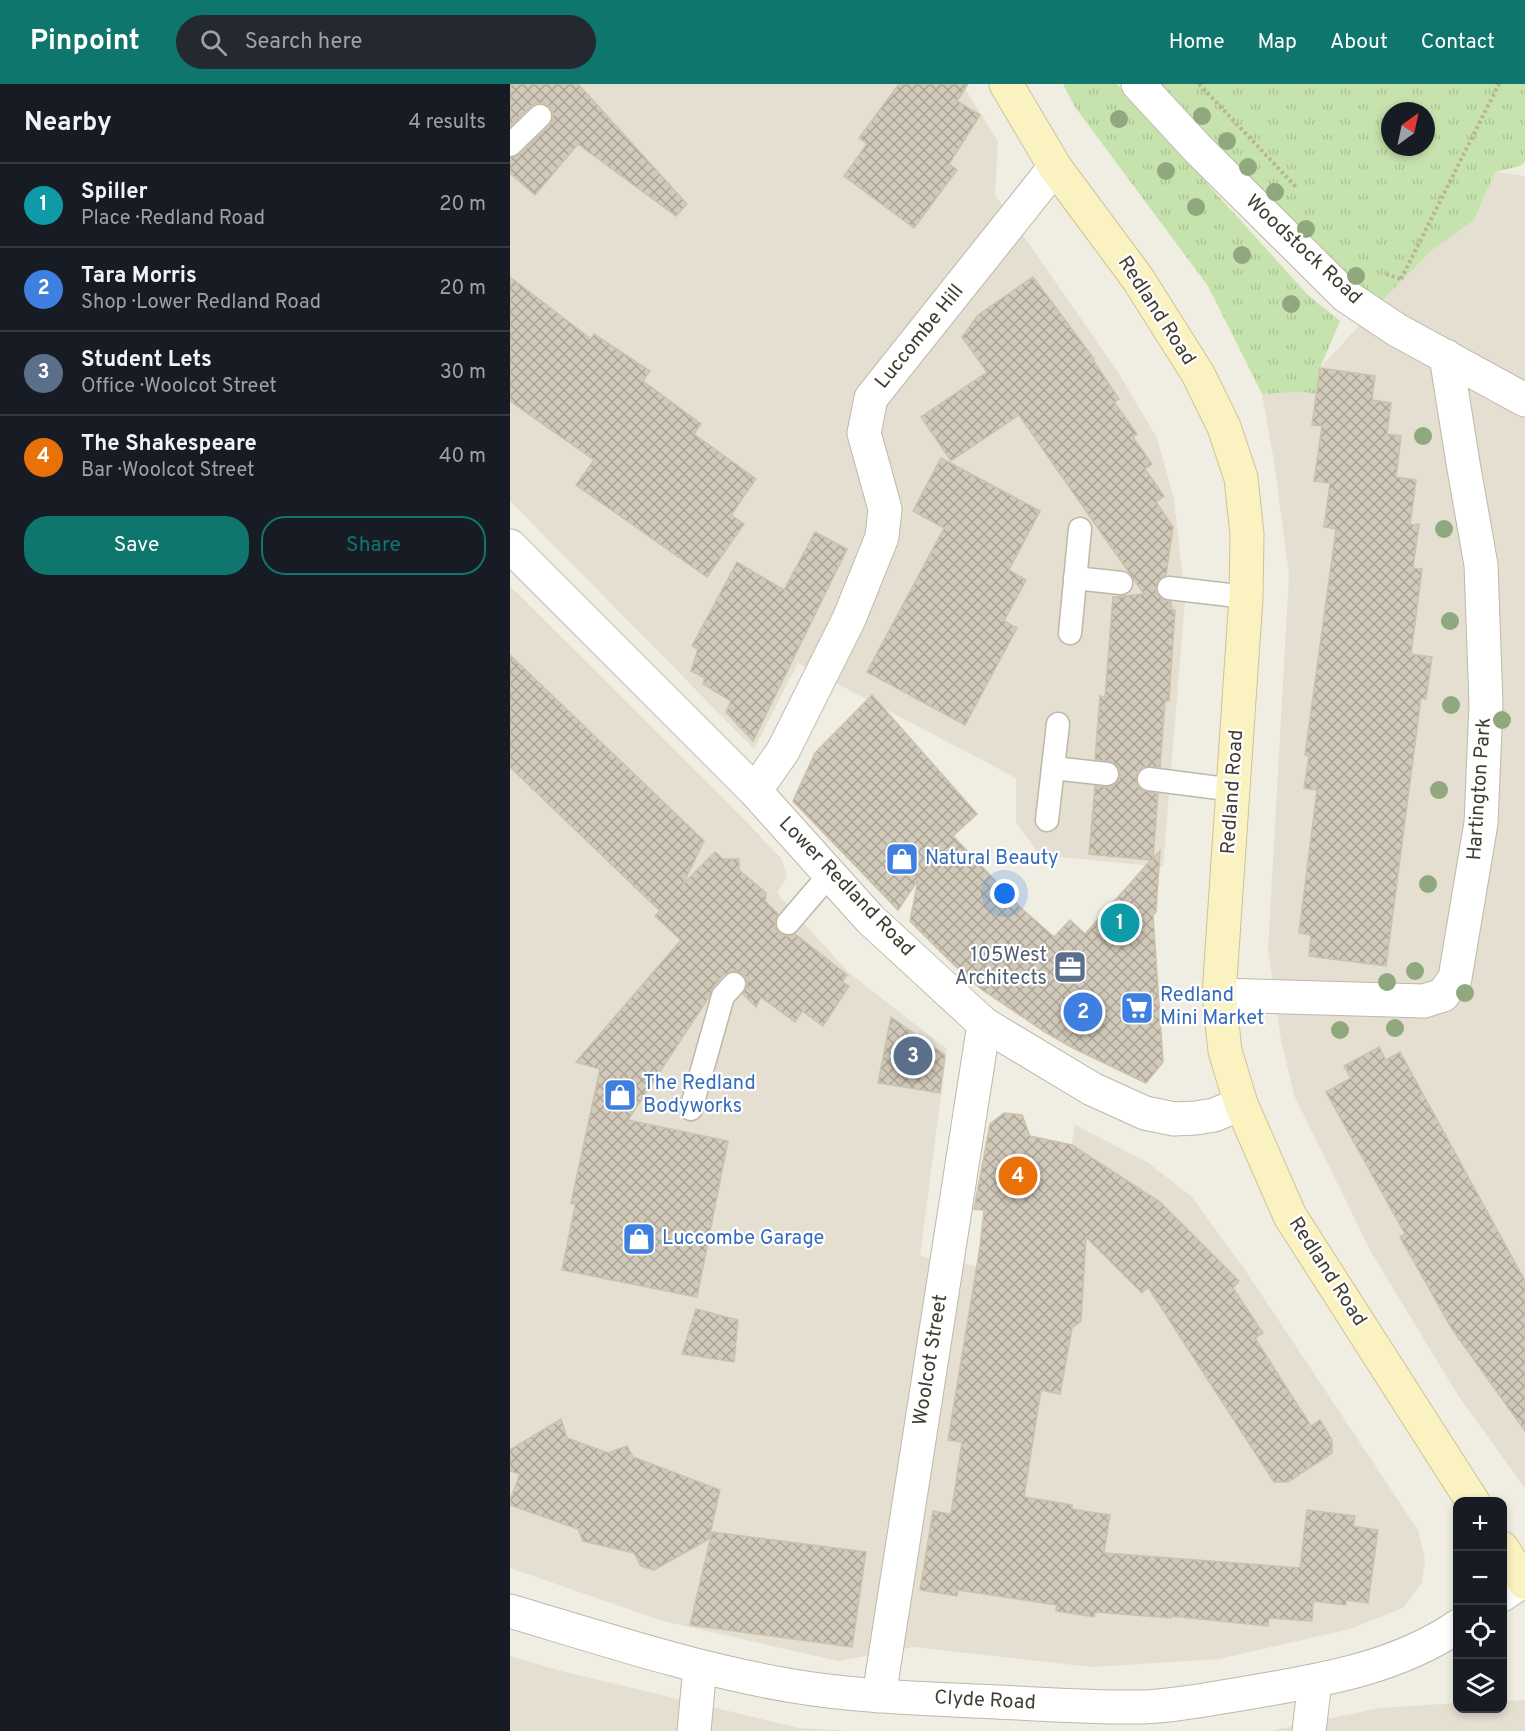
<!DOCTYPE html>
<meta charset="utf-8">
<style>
body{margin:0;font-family:Overpass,sans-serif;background:#242831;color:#f1f3f6}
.controls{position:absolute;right:18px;bottom:18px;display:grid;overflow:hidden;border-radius:12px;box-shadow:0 3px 9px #0003}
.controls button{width:54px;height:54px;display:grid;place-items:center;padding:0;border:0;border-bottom:2px solid #363941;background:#171b24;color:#f1f3f6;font:30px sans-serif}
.compass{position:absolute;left:871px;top:18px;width:54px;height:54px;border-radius:50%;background:#171b24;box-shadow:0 3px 9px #0003;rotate:33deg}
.you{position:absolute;left:495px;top:810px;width:21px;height:21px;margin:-15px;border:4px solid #fff;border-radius:50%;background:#1a73e8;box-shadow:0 0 0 9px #1a73e833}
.badge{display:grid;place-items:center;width:39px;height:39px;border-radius:50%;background:#0f766e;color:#fff;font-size:20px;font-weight:700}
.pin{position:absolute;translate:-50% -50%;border:3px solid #fff;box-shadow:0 2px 6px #0006}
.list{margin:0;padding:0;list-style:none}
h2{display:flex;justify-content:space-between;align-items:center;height:78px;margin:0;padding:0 24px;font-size:26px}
h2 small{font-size:20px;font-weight:400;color:#9ea1a6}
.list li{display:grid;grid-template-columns:39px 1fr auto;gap:18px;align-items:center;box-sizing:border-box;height:84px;padding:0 24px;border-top:2px solid #363941}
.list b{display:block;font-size:22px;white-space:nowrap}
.list p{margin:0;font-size:20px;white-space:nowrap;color:#9ea1a6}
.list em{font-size:20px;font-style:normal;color:#9ea1a6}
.actions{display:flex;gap:12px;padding:18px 24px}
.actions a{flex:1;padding:14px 0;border:2px solid #0f766e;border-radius:24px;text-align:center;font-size:21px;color:#0f766e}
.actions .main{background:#0f766e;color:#fff}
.icon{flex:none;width:33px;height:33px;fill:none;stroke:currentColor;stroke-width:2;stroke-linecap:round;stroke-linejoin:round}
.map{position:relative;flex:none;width:1015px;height:1647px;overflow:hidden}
header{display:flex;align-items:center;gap:36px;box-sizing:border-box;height:84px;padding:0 30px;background:#0f766e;color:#fff}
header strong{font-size:28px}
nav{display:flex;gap:33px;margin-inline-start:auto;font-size:21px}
.search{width:420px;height:54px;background:#242831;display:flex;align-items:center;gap:15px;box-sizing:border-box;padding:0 21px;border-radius:33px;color:#9ea1a6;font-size:22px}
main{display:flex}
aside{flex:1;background:#171b24}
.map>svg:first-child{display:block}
</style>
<header>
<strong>Pinpoint</strong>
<div class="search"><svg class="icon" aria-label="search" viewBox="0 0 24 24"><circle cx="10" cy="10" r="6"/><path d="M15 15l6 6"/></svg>Search here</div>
<nav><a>Home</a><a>Map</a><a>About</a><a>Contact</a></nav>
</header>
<main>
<aside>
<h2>Nearby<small>4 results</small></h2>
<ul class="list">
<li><span class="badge" style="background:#0f9aa8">1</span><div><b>Spiller</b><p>Place · Redland Road</p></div><em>20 m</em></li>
<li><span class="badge" style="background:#3f7fe0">2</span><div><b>Tara Morris</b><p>Shop · Lower Redland Road</p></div><em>20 m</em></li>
<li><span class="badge" style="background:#5c6f8a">3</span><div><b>Student Lets</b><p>Office · Woolcot Street</p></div><em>30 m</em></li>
<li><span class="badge" style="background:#e8710a">4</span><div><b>The Shakespeare</b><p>Bar · Woolcot Street</p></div><em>40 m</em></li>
</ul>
<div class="actions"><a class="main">Save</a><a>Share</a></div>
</aside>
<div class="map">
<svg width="1015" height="1647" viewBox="0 0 1015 1647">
<defs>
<pattern id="grass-tufts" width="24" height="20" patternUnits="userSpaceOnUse" patternTransform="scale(1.5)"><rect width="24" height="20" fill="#c7e3ad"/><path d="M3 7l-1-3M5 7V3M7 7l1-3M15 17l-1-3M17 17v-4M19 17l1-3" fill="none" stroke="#acc495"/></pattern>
<pattern id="building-cross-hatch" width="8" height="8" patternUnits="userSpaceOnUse" patternTransform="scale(1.5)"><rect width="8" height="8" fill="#d1c9b9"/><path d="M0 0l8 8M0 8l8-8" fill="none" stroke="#aba497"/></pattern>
</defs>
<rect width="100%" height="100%" fill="#f0ede3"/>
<!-- residential -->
<g fill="#e4dfd1">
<polygon points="0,0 452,0 488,57 485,111 606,285 647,354 664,415 675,518 653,783 530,771 506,739 506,694 288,579 244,665 0,417"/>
<polygon points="985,88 1015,92 1015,1404 949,1313 861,1168 784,1011 771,956 758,866 779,491 764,377 752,310 794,308 806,309 810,284 870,219 921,167 964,136"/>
<polygon points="0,502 217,718 271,774 277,793 267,809 339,889 437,965 410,1172 539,1195 565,1041 637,1078 682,1113 735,1186 908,1446 915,1476 912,1499 893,1524 840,1545 709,1575 581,1583 404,1563 328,1577 153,1537 0,1484"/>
<polygon points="0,1572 47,1586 289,1644 341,1647 0,1647"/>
<polygon points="1015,1616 1015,1647 760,1647 870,1624 947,1619 948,1624 992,1624 993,1617"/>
</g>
<!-- grass -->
<g fill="url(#grass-tufts)" fill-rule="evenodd">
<polygon points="553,0 607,0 798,211 830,237 810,284 806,310 794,308 752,310 698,202 565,23"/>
<path d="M 646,0 L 1015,0 L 1015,77 L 1010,82 L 985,88 L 964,136 L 921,167 L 870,219 L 850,207 ZM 880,27 L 916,27 L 916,63 L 880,63 Z"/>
</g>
<!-- building -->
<g fill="url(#building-cross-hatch)" stroke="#ccc2ac" stroke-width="1.5">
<polygon points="0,0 68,0 177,120 166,132 68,60 25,111 0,89 0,74 9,71 39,42 43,36 43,29 40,23 34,19 26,19 21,22 0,42"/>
<polygon points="389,0 458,0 447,17 470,31 439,80 447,86 404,144 334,92 357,60 349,54"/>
<polygon points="0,193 81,255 84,250 140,287 133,297 191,340 184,350 246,395 221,431 234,440 197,493 66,401 84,376 0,317"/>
<polygon points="523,193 584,275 583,276 609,315 604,318 627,350 623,353 642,380 635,385 654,412 646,418 663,443 656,491 649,496 646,503 646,509 651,514 661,518 662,526 665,526 659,617 655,617 650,683 633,683 628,687 626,694 627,701 631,706 648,710 643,774 650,767 646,828 643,831 653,978 636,999 563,964 535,948 471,905 443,880 400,837 408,796 388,826 283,717 305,669 362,611 467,730 443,752 511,824 544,853 560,836 575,850 641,776 579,770 585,702 596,703 603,702 608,697 610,691 609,684 604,679 585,675 590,612 595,613 603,513 634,510 509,331 441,377 411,333 477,288 452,253 468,231"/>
<polygon points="810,284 865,292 862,316 881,319 877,350 891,352 886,393 906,396 900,441 909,440 903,484 912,485 901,570 922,573 916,615 911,614 876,882 799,872 801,851 789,849 807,706 794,704 799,672 795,671 826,445 814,443 820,399 804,397 812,342 802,341"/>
<polygon points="431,374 530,427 499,486 516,496 494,537 507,544 455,641 357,588 434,444 403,427"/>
<polygon points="305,448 337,465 243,657 216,628 221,617 193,600 195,594 181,587 188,565 182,562 227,478 274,506"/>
<polygon points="0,571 194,757 173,800 205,768 213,775 229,775 229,786 256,809 255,817 268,830 265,837 265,843 269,849 276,852 285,850 337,891 332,898 339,902 313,942 292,927 285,938 251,913 246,923 233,910 237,902 237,897 234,891 226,887 214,890 203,903 199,913 118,1036 218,1057 187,1213 52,1186 66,1117 64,1120 61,1119 90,985 66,978 171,856 145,832 150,827 0,683"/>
<polygon points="381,933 435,971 430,1009 368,999"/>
<polygon points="869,963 876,976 890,968 1015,1197 1015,1347 942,1245 890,1153 895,1150 816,1008 841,994 834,982"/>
<polygon points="494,1029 512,1031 520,1052 562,1061 650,1118 729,1197 723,1204 753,1249 745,1254 801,1342 810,1336 822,1356 822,1369 778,1398 764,1398 638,1203 632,1209 576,1153 571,1237 562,1244 550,1310 531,1306 514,1413 562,1421 562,1425 600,1431 594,1469 790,1484 797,1426 845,1432 843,1442 868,1446 858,1519 836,1516 836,1521 803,1517 802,1537 759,1534 758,1542 661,1532 661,1534 585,1528 584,1533 546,1527 547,1521 448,1506 447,1512 410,1506 423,1427 441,1430 452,1358 438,1356 470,1163 474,1126 464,1125 480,1040"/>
<polygon points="186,1225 228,1236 224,1278 172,1270"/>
<polygon points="51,1335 57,1354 98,1369 117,1362 123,1373 210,1406 199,1455 144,1486 131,1482 124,1469 73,1457 68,1445 0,1421 0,1416 10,1390 0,1387 0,1366"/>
<polygon points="202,1448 356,1468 342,1563 180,1541"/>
</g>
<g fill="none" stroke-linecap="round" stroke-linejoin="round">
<!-- lane casing -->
<g stroke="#beb8a9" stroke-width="25">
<g id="lane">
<polyline points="0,61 30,32"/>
<polyline points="565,494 611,499"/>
<polyline points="659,504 736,513"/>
<polyline points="560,549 570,445"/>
<polyline points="543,684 597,690"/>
<polyline points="639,695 724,706"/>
<polyline points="537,736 548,640"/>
<polyline points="278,839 320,790"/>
<polyline points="181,1025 213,912 224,900"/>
</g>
</g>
<!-- street casing -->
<g stroke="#beb8a9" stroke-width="35">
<g id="street">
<polyline points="628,0 688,65 836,212 887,246 1015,316"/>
<polyline points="0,462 245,707 360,835 474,940 582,1005 635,1029 664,1035 686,1034 704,1031 731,1020"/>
<polyline points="245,707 273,667 339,535 372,453 375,425 354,349 361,314 545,83"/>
<polyline points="709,911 914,917 933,911 945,894 971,739 976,621 971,481 953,379 936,272"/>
<polyline points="992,1511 1013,1497"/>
<path d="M 0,1527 C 94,1555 187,1586 283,1602 C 343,1612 403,1614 463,1617 C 520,1619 577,1624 634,1623 C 666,1622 699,1615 731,1610 C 805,1597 884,1586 948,1542"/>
<polyline points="369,1612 474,940"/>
<polyline points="184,1647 190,1583"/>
<polyline points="799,1647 805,1597"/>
</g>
</g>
<!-- secondary casing -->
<g stroke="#cfc394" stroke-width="35">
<g id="secondary">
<polyline points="496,0 545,83 628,195 688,290 714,343 731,394 737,450 736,513 709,911 715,967 731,1020 780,1132 963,1418"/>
<polyline points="992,1464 1015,1499"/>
</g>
</g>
<!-- path -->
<g stroke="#bcb298" stroke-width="4" stroke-dasharray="3 3" stroke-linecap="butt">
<polyline points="689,0 787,104"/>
<polyline points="876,190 891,195"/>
<polyline points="891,195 989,0"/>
</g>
<!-- lane -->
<use href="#lane" stroke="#fff" stroke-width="22"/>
<!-- street -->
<use href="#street" stroke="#fff" stroke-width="33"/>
<!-- secondary -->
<use href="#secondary" stroke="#fbf2c2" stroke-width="33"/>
</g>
<!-- trees -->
<g fill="#8fa87e">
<circle cx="692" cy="32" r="9"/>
<circle cx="609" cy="35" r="9"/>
<circle cx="717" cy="57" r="9"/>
<circle cx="738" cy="83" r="9"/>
<circle cx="656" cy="87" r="9"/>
<circle cx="765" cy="108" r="9"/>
<circle cx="686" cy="123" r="9"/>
<circle cx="796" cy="145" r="9"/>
<circle cx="732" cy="171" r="9"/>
<circle cx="846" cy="192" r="9"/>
<circle cx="781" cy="220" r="9"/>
<circle cx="913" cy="352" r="9"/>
<circle cx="934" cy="445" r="9"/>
<circle cx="940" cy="537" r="9"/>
<circle cx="941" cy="621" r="9"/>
<circle cx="992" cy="636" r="9"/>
<circle cx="929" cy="706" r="9"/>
<circle cx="918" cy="800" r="9"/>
<circle cx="905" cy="887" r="9"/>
<circle cx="877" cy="898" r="9"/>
<circle cx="955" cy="909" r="9"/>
<circle cx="885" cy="944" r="9"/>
<circle cx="830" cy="946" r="9"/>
</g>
<!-- icons -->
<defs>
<g id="shop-square" transform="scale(1.725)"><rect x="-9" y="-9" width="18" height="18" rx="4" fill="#3f7fe0" stroke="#fff"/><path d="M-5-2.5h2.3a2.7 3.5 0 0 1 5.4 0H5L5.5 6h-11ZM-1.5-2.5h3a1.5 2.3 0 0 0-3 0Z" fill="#fff"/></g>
<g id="office-square" transform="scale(1.725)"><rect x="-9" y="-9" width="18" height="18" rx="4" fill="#5c6f8a" stroke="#fff"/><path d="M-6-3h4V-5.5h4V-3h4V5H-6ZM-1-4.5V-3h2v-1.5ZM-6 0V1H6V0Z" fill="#fff"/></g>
<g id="supermarket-square" transform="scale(1.725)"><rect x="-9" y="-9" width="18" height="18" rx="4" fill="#3f7fe0" stroke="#fff"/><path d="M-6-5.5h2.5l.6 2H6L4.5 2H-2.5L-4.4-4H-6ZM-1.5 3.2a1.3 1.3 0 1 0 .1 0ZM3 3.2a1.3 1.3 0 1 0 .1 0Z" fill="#fff"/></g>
</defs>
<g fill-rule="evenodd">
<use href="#shop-square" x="392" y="775"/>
<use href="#office-square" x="560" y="883"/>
<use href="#supermarket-square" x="627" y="924"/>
<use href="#shop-square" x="110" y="1011"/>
<use href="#shop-square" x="129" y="1155"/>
</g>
<g text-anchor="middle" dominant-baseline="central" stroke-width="4.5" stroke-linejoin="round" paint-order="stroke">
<!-- street labels -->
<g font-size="20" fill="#423d33" stroke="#fff">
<text transform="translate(793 166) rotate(43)">Woodstock Road</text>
<text transform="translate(646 227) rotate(57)">Redland Road</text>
<text transform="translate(410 253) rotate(-51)">Luccombe Hill</text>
<text transform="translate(970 705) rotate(-86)">Hartington Park</text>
<text transform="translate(723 708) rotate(-86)">Redland Road</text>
<text transform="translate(336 803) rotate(46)">Lower Redland Road</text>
<text transform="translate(817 1188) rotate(57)">Redland Road</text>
<text transform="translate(421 1276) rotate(-81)">Woolcot Street</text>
<text transform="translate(475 1617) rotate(3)">Clyde Road</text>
</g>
<!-- shop labels -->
<g font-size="20" fill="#366cbe" stroke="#fff" text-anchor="start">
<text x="415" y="775">Natural Beauty</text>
<text x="650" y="912">Redland<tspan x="650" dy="23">Mini Market</tspan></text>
<text x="133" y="1000">The Redland<tspan x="133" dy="23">Bodyworks</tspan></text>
<text x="152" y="1155">Luccombe Garage</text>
</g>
<!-- service labels -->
<g font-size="20" fill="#4e5e75" stroke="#fff" text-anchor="end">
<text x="537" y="872">105West<tspan x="537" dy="23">Architects</tspan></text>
</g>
</g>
</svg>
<div class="controls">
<button>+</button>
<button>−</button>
<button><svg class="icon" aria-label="locate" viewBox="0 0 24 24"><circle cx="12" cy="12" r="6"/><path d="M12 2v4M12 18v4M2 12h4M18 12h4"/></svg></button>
<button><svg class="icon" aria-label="layers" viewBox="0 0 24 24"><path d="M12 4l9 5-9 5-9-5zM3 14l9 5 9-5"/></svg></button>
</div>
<svg class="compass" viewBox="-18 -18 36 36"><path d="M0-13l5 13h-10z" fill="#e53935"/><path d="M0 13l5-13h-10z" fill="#9ea1a6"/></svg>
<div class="you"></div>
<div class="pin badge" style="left:610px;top:839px;background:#0f9aa8">1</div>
<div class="pin badge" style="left:573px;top:928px;background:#3f7fe0">2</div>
<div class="pin badge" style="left:403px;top:972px;background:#5c6f8a">3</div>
<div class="pin badge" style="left:508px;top:1092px;background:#e8710a">4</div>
</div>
</main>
